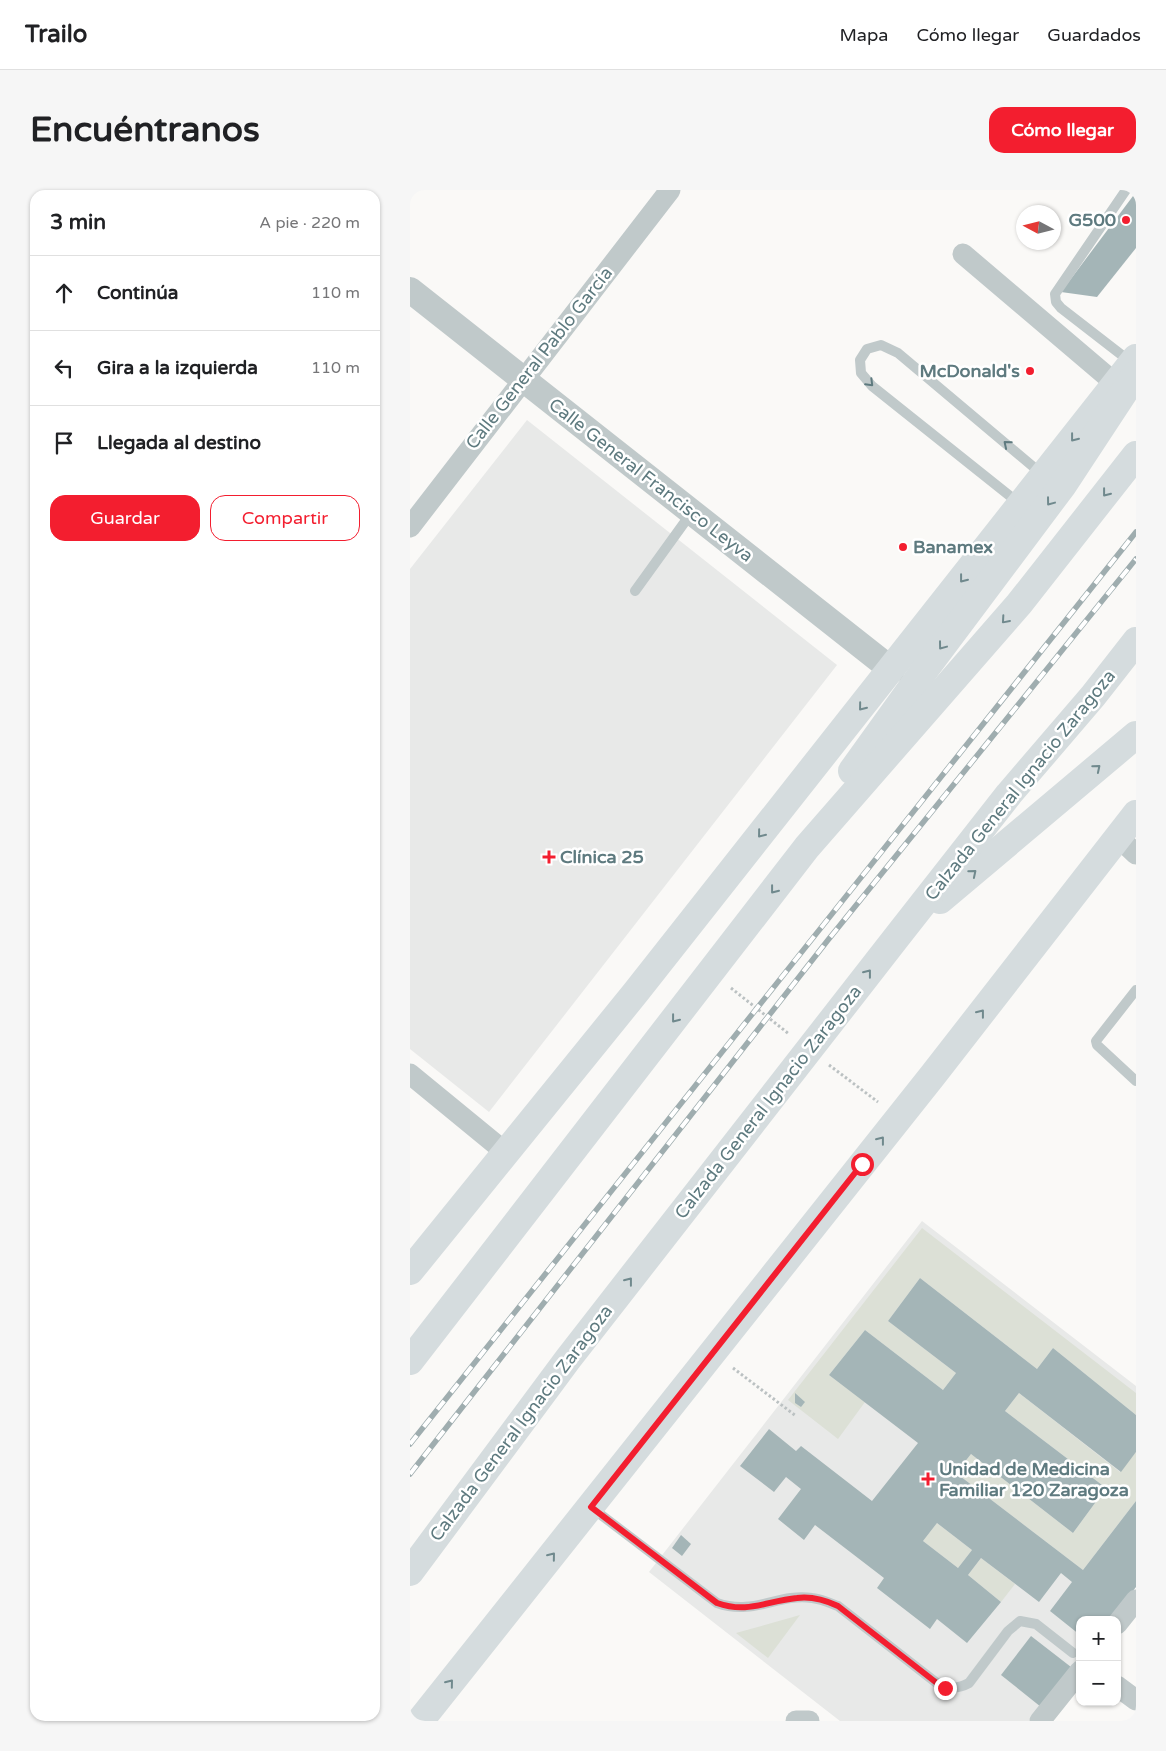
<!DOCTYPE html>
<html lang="es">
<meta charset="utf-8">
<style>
body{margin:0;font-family:"Varela Round",sans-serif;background:#f6f6f6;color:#202124}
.controls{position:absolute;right:15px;bottom:15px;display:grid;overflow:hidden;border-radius:10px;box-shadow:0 1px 4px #0004}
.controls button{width:45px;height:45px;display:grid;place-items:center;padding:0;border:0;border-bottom:1px solid #e0e0e0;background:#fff;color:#202124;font:25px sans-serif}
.compass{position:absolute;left:606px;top:15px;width:45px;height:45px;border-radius:50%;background:#fff;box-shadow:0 1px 4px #0004;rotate:277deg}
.stop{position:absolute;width:15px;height:15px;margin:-11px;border:4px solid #f31e2f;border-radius:50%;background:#fff}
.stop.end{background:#f31e2f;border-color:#fff;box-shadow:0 1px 5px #0008}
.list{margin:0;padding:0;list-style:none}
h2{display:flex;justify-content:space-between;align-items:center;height:65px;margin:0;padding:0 20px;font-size:21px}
h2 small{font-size:16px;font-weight:400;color:#757577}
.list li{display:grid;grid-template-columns:32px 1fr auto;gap:15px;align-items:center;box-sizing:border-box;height:75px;padding:0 20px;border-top:1px solid #e0e0e0}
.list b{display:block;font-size:19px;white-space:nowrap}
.list em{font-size:16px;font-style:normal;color:#757577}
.actions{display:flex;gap:10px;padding:15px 20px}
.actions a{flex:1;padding:11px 0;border:1px solid #f31e2f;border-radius:15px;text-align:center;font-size:18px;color:#f31e2f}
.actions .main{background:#f31e2f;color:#fff}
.icon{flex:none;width:28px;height:28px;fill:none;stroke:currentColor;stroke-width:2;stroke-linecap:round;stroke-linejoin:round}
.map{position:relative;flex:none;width:726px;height:1531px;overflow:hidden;border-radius:15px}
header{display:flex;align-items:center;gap:30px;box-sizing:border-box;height:70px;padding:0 25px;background:#fff;border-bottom:1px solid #e0e0e0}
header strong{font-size:24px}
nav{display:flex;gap:28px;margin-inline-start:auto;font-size:18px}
.intro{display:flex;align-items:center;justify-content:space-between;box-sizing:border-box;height:120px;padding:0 30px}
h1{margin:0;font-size:35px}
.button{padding:12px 22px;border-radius:15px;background:#f31e2f;color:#fff;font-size:18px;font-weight:700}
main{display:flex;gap:30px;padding:0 30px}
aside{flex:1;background:#fff;border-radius:15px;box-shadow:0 1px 4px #0004}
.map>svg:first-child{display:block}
</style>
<header>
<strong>Trailo</strong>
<nav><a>Mapa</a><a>Cómo llegar</a><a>Guardados</a></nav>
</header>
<div class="intro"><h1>Encuéntranos</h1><a class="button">Cómo llegar</a></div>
<main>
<aside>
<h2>3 min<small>A pie · 220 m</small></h2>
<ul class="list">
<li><svg class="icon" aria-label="ahead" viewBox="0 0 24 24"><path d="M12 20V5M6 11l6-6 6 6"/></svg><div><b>Continúa</b></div><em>110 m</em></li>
<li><svg class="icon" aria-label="left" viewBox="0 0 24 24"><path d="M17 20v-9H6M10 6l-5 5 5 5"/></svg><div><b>Gira a la izquierda</b></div><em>110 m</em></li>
<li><svg class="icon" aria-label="arrive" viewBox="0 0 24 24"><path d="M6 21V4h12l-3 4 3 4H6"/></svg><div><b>Llegada al destino</b></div></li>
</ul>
<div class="actions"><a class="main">Guardar</a><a>Compartir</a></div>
</aside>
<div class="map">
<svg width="726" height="1531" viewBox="0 0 726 1531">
<rect width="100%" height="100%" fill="#faf9f7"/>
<!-- built -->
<g fill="#e8e9e8">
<polygon points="117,230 427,475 79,922 0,859 0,379"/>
<polygon points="512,1031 726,1196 726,1397 670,1430 670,1467 619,1531 430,1531 239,1382"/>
</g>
<!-- green -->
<g fill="#dce0d6">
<polygon points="512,1038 726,1203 726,1225 643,1158 627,1179 510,1088 478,1131 546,1183 533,1200 455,1140 419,1185 455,1212 428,1249 378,1210"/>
<polygon points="609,1203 710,1282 726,1262 726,1311 673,1380 546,1283 561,1264 663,1343 696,1298 595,1221"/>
<polygon points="527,1333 562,1360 548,1378 513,1351"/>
<polygon points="571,1368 605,1394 591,1412 558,1385"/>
<polygon points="390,1425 358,1468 326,1443"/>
</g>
<!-- building -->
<g fill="#a4b5b7" fill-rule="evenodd">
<polygon points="726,2 726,58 687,107 651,102"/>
<path d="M 510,1088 L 627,1179 L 643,1158 L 726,1225 L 726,1262 L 711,1282 L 609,1203 L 595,1221 L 696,1298 L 663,1343 L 561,1264 L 546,1283 L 673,1380 L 726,1311 L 726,1397 L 700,1430 L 670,1430 L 670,1445 L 640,1421 L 662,1392 L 651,1383 L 629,1412 L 571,1368 L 558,1385 L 591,1412 L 557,1453 L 527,1429 L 520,1439 L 467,1398 L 474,1388 L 405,1335 L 394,1350 L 368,1329 L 391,1299 L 376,1287 L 364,1302 L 330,1276 L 359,1239 L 386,1261 L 391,1256 L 462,1311 L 508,1253 L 419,1185 L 455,1140 L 533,1200 L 546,1183 L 478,1131 ZM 527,1333 L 562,1360 L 548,1378 L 513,1351 Z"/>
<polygon points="385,1203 395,1212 391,1217 385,1213"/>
<polygon points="271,1345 281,1354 272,1366 262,1358"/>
<polygon points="621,1446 661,1477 631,1517 591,1485"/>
</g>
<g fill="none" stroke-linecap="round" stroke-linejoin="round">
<!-- path -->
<g stroke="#bbc1c2" stroke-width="3" stroke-dasharray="2.5 2.5" stroke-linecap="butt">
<polyline points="321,798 379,844"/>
<polyline points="419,875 468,912"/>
<polyline points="323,1178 386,1226"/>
</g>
<!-- service -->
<g stroke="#c0c9ca" stroke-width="10">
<polyline points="716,0 645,104 646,112 651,118 722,173"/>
<polyline points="610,314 462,196 451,183 450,170 457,159 471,155 488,163 633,285"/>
<polyline points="225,401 282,322"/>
<polyline points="726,800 686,851 687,855 726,891"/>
<path d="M 182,1318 L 307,1413 C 344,1426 368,1403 402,1408 C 412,1409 420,1413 428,1416 L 528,1494 C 539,1499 548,1499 559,1493 L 598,1441 L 610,1431 L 626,1434 L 663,1463"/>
</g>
<!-- minor -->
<g stroke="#c0c9ca" stroke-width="21">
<polyline points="553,64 706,194"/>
<polyline points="0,337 260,0"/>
<polyline points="708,647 726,664"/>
<polyline points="0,884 95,962"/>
<polyline points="707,1434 726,1410"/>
<polyline points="707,1496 726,1510"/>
<polyline points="386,1531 399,1531"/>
<polyline points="630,1531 670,1481"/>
</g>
<!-- tertiary -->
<polyline stroke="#c0c9ca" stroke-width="26" points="0,100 482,480"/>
<!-- secondary -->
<g stroke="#d5dcde" stroke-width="28">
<polyline points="0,1081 226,802 726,168"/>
<polyline points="10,1531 523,885 726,624"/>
</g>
<!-- motorway -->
<g stroke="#d5dcde" stroke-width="28">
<polyline points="442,581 516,478 653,295 726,184"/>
<polyline points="530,710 726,545"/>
<polyline points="0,1171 397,657 609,414 726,265"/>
<polyline points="0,1382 158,1169 486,748 599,604 683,506 726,451"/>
</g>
<!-- rail casing -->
<g stroke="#9fadaf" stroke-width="5.5">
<g id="rail">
<polyline points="0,1254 726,342"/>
<polyline points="0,1284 418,750 726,369"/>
</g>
</g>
<!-- rail -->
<use href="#rail" stroke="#fff" stroke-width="4" stroke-dasharray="11" stroke-linecap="butt"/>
</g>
<!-- one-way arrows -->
<defs><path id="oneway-chevron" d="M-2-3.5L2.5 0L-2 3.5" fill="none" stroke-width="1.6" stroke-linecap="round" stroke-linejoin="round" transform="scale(1.25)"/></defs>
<g stroke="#5e7a7f">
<use href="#oneway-chevron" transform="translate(460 193) rotate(45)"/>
<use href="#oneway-chevron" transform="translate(597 254) rotate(-140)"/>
</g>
<g stroke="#70898d">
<use href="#oneway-chevron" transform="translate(664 248) rotate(128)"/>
<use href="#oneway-chevron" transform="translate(696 303) rotate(128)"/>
<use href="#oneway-chevron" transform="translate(640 312) rotate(127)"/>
<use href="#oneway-chevron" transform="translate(553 389) rotate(128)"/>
<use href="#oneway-chevron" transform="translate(595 430) rotate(131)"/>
<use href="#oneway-chevron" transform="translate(532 456) rotate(127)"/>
<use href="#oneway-chevron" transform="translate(452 517) rotate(129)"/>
<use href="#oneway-chevron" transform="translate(687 578) rotate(-40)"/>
<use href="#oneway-chevron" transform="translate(351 644) rotate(129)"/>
<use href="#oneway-chevron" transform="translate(563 683) rotate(-40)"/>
<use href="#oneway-chevron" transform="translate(364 700) rotate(128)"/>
<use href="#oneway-chevron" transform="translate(458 783) rotate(-52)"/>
<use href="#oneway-chevron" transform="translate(571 823) rotate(-52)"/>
<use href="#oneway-chevron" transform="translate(265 829) rotate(128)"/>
<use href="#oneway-chevron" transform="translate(471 950) rotate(-52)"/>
<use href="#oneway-chevron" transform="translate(219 1091) rotate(-52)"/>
<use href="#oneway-chevron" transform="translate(142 1366) rotate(-51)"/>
<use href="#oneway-chevron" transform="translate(40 1493) rotate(-51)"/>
</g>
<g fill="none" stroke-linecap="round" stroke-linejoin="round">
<!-- route -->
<path stroke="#f31e2f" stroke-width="6" d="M 452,974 L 181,1317 L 307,1413 C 338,1424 356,1411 387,1408 C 402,1406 415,1410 428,1416 L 528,1494 L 535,1498"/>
</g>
<!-- markers -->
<g fill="#f31e2f" stroke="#fff" stroke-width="2">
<circle cx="716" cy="30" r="5"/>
<circle cx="620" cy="181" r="5"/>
<circle cx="493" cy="357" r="5"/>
<path d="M136.5 659.5h5v5h5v5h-5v5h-5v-5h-5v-5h5z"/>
<path d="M515.5 1281.5h5v5h5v5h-5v5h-5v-5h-5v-5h5z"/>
</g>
<g text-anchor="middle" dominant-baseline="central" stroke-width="5" stroke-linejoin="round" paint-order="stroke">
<!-- poi labels -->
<g font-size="18" font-weight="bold" fill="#5e7a7f" stroke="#fff" text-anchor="start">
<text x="706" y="30" text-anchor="end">G500</text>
<text x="610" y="181" text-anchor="end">McDonald's</text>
<text x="503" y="357">Banamex</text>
<text x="150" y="667">Clínica 25</text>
<text x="529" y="1279">Unidad de Medicina<tspan x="529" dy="21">Familiar 120 Zaragoza</tspan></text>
</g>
<!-- street labels -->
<g font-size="18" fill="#5e7a7f" stroke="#fff">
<text transform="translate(129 168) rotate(-52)">Calle General Pablo García</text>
<text transform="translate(241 290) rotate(38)">Calle General Francisco Leyva</text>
<text transform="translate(610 595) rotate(-51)">Calzada General Ignacio Zaragoza</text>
<text transform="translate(358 912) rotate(-52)">Calzada General Ignacio Zaragoza</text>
<text transform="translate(111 1233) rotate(-53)">Calzada General Ignacio Zaragoza</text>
</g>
</g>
</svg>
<div class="controls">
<button>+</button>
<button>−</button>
</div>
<svg class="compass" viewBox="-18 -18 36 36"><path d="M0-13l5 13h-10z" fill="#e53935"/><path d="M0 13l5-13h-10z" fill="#757577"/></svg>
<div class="stop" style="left:452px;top:974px"></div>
<div class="stop end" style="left:535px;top:1498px"></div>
</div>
</main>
